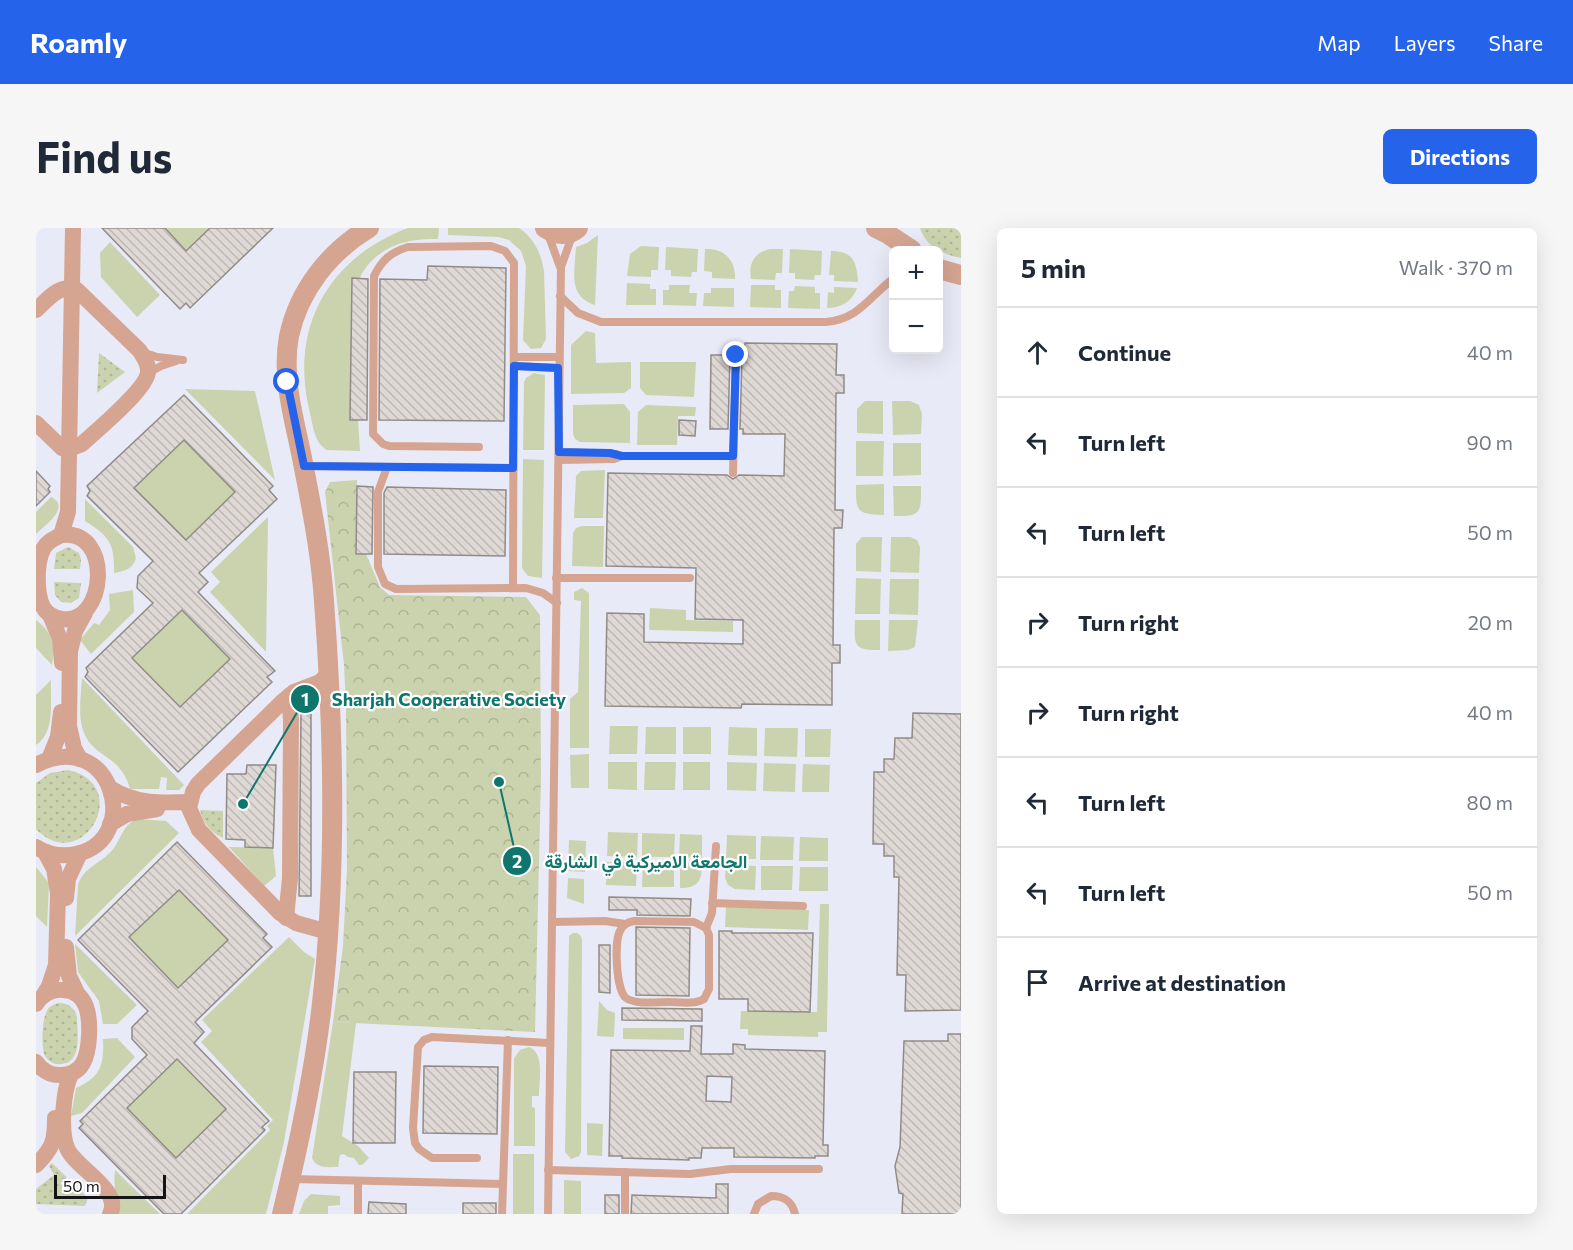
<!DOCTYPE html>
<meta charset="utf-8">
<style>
body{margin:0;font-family:Commissioner,Vazirmatn,sans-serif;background:#f6f6f7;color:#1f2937}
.controls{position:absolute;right:18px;top:18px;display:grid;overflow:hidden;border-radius:9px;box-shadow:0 6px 24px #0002}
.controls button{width:54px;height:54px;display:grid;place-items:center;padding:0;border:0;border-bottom:2px solid #e0e1e3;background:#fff;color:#1f2937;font:30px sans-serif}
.scale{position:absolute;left:18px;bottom:15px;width:112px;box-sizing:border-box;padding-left:6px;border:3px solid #141416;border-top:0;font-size:16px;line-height:21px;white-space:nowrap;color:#141416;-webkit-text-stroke:4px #fff;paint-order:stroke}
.stop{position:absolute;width:18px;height:18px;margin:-14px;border:4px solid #2563eb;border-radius:50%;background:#fff}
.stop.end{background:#2563eb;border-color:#fff;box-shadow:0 2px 6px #0008}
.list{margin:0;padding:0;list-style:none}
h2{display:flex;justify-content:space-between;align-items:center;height:78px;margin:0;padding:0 24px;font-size:26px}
h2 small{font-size:20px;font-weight:400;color:#747a83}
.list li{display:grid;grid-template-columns:39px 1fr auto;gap:18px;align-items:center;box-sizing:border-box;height:90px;padding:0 24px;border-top:2px solid #e0e1e3}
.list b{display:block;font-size:22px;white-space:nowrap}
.list em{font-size:20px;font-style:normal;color:#747a83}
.icon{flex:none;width:33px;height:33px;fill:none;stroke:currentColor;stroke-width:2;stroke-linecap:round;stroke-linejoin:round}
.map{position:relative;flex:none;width:925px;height:986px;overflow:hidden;border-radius:9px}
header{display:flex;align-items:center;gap:36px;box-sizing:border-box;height:84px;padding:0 30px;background:#2563eb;color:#fff}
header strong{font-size:28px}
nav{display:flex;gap:33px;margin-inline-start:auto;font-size:21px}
.intro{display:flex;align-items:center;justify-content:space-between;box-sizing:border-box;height:144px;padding:0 36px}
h1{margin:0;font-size:42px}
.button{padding:15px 27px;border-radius:9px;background:#2563eb;color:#fff;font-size:21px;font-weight:700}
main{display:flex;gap:36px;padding:0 36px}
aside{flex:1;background:#fff;border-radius:9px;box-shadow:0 6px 24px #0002}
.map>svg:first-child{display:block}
</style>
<header>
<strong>Roamly</strong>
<nav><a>Map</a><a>Layers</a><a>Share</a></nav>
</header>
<div class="intro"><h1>Find us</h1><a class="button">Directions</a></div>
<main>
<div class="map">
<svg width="925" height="986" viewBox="0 0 925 986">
<defs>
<pattern id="grass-dots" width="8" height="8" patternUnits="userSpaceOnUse" patternTransform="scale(1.5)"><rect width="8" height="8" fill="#cad3ae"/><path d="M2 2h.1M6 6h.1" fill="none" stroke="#adb495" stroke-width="1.8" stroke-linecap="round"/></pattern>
<pattern id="park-crowns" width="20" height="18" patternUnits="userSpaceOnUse" patternTransform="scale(1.5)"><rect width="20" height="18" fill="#cad3ae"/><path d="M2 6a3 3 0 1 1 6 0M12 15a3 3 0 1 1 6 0" fill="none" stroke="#adb495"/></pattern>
<pattern id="building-back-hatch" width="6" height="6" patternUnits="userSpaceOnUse" patternTransform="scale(1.5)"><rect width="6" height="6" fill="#dfd9d6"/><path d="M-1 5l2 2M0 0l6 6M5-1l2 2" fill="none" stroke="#beb9b7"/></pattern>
</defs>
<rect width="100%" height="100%" fill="#f6f6fc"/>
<!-- built -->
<path fill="#e9eaf7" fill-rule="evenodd" d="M 0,0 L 925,0 L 925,986 L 0,986 ZM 858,22 L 903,22 L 903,122 L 858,122 Z"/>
<!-- grass -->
<g fill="url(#grass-dots)">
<path d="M 884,0 L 921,0 L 925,3 L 925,30 C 906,26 890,19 884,0 Z"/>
<polygon points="63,125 89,144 61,165"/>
<polygon points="32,319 43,325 45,331 44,341 18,341 20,325"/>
<polygon points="18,354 45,355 43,370 35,375 25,374 19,367"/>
<path d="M 32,542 C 99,557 46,649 0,601 L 0,555 L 14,545 Z"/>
<path d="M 164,582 L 187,583 L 187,610 C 174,604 167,595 164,582 Z"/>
<path d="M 22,775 C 32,775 38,779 41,789 C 41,803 47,835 25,836 C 19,837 13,834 9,828 C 5,821 6,790 11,783 C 13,778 17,777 22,775 Z"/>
<polygon points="16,935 52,970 49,978 0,976 0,961 18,947 13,938"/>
</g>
<!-- park -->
<polygon fill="url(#park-crowns)" points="321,252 320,326 330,326 344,359 353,367 490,369 504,387 505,548 499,804 297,794 307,718 311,641 310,479 308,437 289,264 294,254"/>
<!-- garden -->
<g fill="#cad3ae">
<polygon points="129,0 174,0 150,23"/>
<path d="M 372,0 L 403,0 L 402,11 C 375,10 349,16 331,38 C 328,43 326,44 324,50 L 316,50 L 314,192 L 322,192 L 324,223 L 291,222 C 277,214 277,195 273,181 C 254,98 293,30 372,0 Z"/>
<path d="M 412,0 L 483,0 C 498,10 505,25 508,43 L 510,111 L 505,120 L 495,121 L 487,112 L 490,38 L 485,23 L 473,12 L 462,9 L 412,7 Z"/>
<path d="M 562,7 L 559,77 C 531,68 539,43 540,19 L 551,15 Z"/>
<polygon points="74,14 124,67 101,89 65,49 64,25"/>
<polygon points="605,18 623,19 622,42 615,42 615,49 591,48 594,26"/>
<polygon points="630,19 662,21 661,44 656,44 655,49 635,48 635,42 629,42"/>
<path d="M 669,21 C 688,20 700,32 699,51 L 676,50 L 676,44 L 668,43 Z"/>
<path d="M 734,21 L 747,21 L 746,45 L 740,45 L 739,52 L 715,51 C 712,35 719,24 734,21 Z"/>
<polygon points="754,21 786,23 785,47 779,47 778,52 759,51 759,45 753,45"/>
<path d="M 795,23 C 817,23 821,34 822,54 L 798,53 L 798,47 L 793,47 Z"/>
<polygon points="591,55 614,56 614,61 620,61 620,77 590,77"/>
<polygon points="633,57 654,57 653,65 661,65 660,78 627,77 627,62 633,62"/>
<polygon points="715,57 739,57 739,62 745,62 745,80 714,79"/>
<polygon points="759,58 779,59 779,65 784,65 784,81 752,80 753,63 758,63"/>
<path d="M 798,59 L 821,60 C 816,74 805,80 791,80 L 792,64 L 798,65 Z"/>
<polygon points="675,60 698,60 698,79 667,78 668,65 675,65"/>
<polygon points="550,103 559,105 560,135 595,134 595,160 588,165 535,166 535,117"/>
<polygon points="604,134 660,134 658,169 610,167 604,160"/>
<polygon points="498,145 509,147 508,222 487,222 488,154 490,150"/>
<polygon points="149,161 219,163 239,252"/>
<polygon points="829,173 847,173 847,206 821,205 821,181"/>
<polygon points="856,173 874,173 883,177 886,186 885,206 857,207"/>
<polygon points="588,176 594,184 594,215 544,214 539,211 537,206 537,177"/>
<polygon points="610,177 660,179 659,188 642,188 641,217 601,217 602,184"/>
<polygon points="148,212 199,264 142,319 142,304 106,268 90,268"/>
<polygon points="820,213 848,213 847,248 820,248"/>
<polygon points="857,215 885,215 885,247 857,248"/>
<polygon points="487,231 508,232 506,350 492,348 486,340"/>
<polygon points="569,242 567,290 538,290 540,248 545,243"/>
<path d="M 848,256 L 848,287 C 820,286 820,284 820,257 Z"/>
<path d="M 857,258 L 885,258 C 885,284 886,289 858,288 Z"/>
<path d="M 15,269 C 36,279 8,298 0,306 L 0,284 Z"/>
<path d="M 49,271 L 97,319 L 100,330 C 97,341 89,343 78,345 C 79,316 73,308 49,293 Z"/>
<polygon points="232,289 230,424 174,364 184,354 175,344"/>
<polygon points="546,298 568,298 567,339 536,338 537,305 540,300"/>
<polygon points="826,309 846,309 845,344 820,343 820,316"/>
<polygon points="855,309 874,309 881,312 884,319 883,345 854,344"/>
<polygon points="820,350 845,351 844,386 819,386"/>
<polygon points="854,351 883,351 882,387 853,386"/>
<polygon points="546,360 553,365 553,520 534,520 534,471 542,464 545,373 538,372 538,364"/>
<polygon points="97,362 98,384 55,426 44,412 58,395 63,397 74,382 73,366"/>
<polygon points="138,373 194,431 144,479 89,422"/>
<polygon points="614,380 650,382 650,392 697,393 697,404 613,402"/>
<path d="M 0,392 C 17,405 19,416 16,437 L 0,420 Z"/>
<path d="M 819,392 L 844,392 L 844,422 C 817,423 818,416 819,392 Z"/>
<polygon points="853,392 882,392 879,419 872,422 852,423"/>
<path d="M 46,450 L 148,557 L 143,562 L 130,562 L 131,550 L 125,549 L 123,561 L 94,561 C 85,527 60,531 49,507 C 41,491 45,468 46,450 Z"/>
<path d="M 15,452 C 14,473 20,504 0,517 L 0,467 Z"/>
<polygon points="574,498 602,498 601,526 573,526"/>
<polygon points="610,499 640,499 640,526 609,526"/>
<rect x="647" y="499" width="28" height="27"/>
<polygon points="693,499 721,500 721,528 692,527"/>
<polygon points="729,500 762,500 761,529 728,528"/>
<polygon points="769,501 795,501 794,529 769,529"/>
<polygon points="553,526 553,560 535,560 534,527"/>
<polygon points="572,534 601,534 601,562 572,561"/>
<polygon points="609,534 640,534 639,562 608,562"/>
<rect x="647" y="534" width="27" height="28"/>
<polygon points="691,534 721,535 720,563 691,562"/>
<polygon points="728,535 760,536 759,564 727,563"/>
<polygon points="767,536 794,537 793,564 766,564"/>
<path d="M 102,591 L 130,593 L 143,605 L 39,708 L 42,657 C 48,638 67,635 78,620 C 85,610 88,595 102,591 Z"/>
<polygon points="572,604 602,605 601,629 571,628"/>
<polygon points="606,605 639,606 638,629 606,629"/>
<polygon points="644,606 666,607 666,630 643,629"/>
<polygon points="691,607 720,608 720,631 690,631"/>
<polygon points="725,608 758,609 757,632 724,632"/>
<polygon points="764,609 792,610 792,633 763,633"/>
<polygon points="533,612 550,613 549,644 532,643"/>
<polygon points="193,619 237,620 240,648 228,658"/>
<polygon points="571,634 601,635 600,658 570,657"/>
<polygon points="607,635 638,635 638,659 606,659"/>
<path d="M 644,635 L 666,635 C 666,653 662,660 644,660 Z"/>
<polygon points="690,637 720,638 719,662 699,661 692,657 689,650"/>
<polygon points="725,638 757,638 756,662 725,662"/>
<polygon points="0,639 13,655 11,699 0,688"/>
<polygon points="764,639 792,639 792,663 763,663"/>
<polygon points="532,650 548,651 548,676 531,670"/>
<polygon points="143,662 192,712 134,767 136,754 98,714 85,717"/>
<polygon points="784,676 793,676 791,804 782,804 782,809 712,807 712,801 704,801 705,783 781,784"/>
<polygon points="690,679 773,682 772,702 689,699"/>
<polygon points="537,705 541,705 545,708 546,712 545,924 543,928 535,931 529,924 533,712 533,708"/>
<polygon points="253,709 268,724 279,731 248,914 230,986 151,986 234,902 231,898 237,892 165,814 176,803 166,792"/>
<polygon points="39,716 101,777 81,796 67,796 63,773 42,744"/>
<polygon points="563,773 571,782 579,785 578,809 561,808"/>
<path d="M 297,794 L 320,795 L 306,908 L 322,918 L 333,930 L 326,937 L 323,937 L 318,930 L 312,929 L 308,926 L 304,927 L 302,939 C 292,939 281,941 276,930 Z"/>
<polygon points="587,800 648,800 648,812 587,811"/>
<path d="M 81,810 L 99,829 L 46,885 L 35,888 L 40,860 C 65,849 68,837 67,811 Z"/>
<path d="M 493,819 C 509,825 503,853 503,868 L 496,868 L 496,879 L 499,880 L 499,918 L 478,918 L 478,830 L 484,822 Z"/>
<polygon points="133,824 190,881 140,930 83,872"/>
<polygon points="551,895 567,896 566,928 551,927"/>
<rect x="477" y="926" width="21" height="60"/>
<path d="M 79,942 L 124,986 L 81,986 C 81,970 77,958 79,942 Z"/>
<polygon points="528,952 545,953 545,986 528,986"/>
<polygon points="275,966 304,968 304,977 292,978 292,986 263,986 268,973"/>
</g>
<!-- building -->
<g fill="url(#building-back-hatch)" stroke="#918b88" stroke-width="1.5" fill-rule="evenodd">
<polygon points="66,0 129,0 150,23 174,0 237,0 154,80 150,75 144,81"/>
<polygon points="392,38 470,40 468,193 343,192 344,51 391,52"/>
<polygon points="316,50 332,51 331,192 314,192"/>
<polygon points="709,115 801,116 800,147 808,147 808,165 800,165 799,282 807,282 806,300 798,300 797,417 804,417 804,435 796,435 796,477 706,476 705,480 569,478 571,385 608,386 608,414 707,416 707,392 659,391 660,340 570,338 572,245 691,247 697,251 703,247 748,248 749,206 707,206 707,201 704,201 706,127 708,127"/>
<polygon points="675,127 694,127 692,201 674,201"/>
<path d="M 148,167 L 237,258 L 233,262 L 241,271 L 163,345 L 172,354 L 162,364 L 239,443 L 231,449 L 236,454 L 142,544 L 49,449 L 52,444 L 50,440 L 117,375 L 101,360 L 102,348 L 117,333 L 51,268 L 54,263 L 51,258 ZM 148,212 L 199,264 L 150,312 L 98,260 ZM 146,382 L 194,431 L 144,479 L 96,430 Z"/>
<polygon points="643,192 660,193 659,208 643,207"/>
<polygon points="0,243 14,258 12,261 14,264 0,278"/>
<polygon points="321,258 337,259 336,326 320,326"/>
<polygon points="351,259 470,262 469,328 348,326 348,265"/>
<polygon points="877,485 925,486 925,782 869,783 870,747 861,747 863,649 858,649 858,628 848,628 848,616 837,616 838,544 848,544 848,531 858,531 859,510 876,510"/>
<polygon points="265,486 275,486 275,668 263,668"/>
<polygon points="211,537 240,537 237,620 209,619 209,612 190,611 191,546 210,546"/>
<path d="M 141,614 L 231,706 L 227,710 L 236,719 L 159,794 L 168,804 L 158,815 L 233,893 L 226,899 L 229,902 L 145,986 L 128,986 L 43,900 L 47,896 L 44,893 L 111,827 L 96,811 L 96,799 L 112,783 L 42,712 ZM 143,662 L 192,712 L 142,760 L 93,709 ZM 141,831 L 190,881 L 140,930 L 91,880 Z"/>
<polygon points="573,669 655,671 654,688 601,687 601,682 573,682"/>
<polygon points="600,699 654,700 653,768 600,767"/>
<polygon points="683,703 696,703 696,705 777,705 774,784 712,783 712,771 683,771"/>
<polygon points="563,717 574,717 574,765 563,764"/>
<polygon points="586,780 666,781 666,793 586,792"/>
<path d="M 655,798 L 666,798 L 665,826 L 697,826 L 697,816 L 709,817 L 709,821 L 789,823 L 787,917 L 792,917 L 792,928 L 779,928 L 779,930 L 698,929 L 698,920 L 666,920 L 665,930 L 653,930 L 653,932 L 586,930 L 586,928 L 573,928 L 575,822 L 654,823 ZM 671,848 L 696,849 L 695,874 L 670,873 Z"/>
<polygon points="912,806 925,806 925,986 866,986 867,966 863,965 859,938 864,919 868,813 912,813"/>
<polygon points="388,838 462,839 461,906 387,905"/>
<polygon points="318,844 360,844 359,915 317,915"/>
<polygon points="680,956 692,956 692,986 595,986 596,967 680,970"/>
<rect x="569" y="967" width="14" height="19"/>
<polygon points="333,974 370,976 370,986 332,986"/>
<rect x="427" y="975" width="33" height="11"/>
</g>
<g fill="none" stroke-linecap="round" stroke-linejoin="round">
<!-- service -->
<g stroke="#d5a591" stroke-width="8">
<polyline points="512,6 524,39"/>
<path d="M 524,68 L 542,85 L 565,94 L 790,94 C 823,91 833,69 858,50"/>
<polyline points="106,124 121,129 147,132"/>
<polyline points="478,129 523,129"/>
<polyline points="478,138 522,140"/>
<polyline points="112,145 125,138 140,133"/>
<path d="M 443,219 L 353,218 L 347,216 L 337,206 L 338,48 C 346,32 355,24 372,19 L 455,18 L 469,23 L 478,35 L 477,360"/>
<polyline points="523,224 580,226"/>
<polyline points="523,232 578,231 586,228 697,228"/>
<polyline points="268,238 477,240"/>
<polyline points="351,239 342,264 342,339 349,356 360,361 490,360 507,365 521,375"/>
<polyline points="697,245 700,127"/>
<polyline points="520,350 654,350"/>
<polyline points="676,675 767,678"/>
<path d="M 598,693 L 658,694 L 670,700 L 673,707 L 673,761 L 668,771 C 658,777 643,774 632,774 C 620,774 601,777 590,770 C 580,762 578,714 584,703 C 587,696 592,694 598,693 Z"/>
<polyline points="516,694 569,693 589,696"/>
<polyline points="670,700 676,685 680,618"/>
<polyline points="441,930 396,930 383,921 379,915 377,900 382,819 388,812 396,809 514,815"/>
<polyline points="512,942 654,946 695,941 783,941"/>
<polyline points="255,951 467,956"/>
<polyline points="322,986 322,953"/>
<polyline points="466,986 472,812"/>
<polyline points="512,986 525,39 536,8"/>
<polyline points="589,986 589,944"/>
<path d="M 718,986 L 722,976 L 735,968 C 748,968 756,973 759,986"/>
</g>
<!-- minor -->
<g stroke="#d5a591" stroke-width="16">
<path d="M 0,82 C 12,71 24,55 41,62 L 104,123 C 108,130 113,136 112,144 C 111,161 60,203 46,216 L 33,221 L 26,220 L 0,195"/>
<polyline points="25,307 32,284 37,0"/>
<path d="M 25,307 C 78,300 70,398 26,391 C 18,390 11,386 7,379 C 0,365 0,336 7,321 C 11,314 17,311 25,307 Z"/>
<polyline points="14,387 24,411 26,435"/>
<polyline points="13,531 22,509 25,484"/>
<polyline points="44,531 38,520 33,498 34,423 39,403 49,385"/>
<path d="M 0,537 C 77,498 107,612 40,626 C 26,629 13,627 0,619"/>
<path d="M 74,560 C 99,576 124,575 153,574"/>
<polyline points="74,596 91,586 121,581"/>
<polyline points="30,670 32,651 44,625"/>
<polyline points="250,690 254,650 255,492 253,468"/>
<polyline points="292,704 260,695 244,685 163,602 153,580 157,564 162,556 246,474 258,464 284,454 294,444"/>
<polyline points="30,719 33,748 42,767"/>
<polyline points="7,768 13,758 20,737 22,665 18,641 9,624"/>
<path d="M 0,776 C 6,767 16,761 27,762 C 52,763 54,788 53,808 C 52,827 48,848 23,847 C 14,847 6,842 0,834"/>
<path d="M 35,846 C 27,863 24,902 31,920 C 39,940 87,962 74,986"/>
<path d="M 0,937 C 17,920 19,913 19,890"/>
</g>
<!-- tertiary -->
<g stroke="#d5a591" stroke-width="20">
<path d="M 509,0 C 520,7 532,9 542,0"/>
<polyline points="840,0 850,5 876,22"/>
<polyline points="903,41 925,47"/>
<path d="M 246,986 C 262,920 277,851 285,784 C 301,647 298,509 288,373 C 285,327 276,281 267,235 C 259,193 245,151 253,108 C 263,62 293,24 333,0"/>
</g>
</g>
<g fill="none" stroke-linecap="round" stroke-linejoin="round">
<!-- route -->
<polyline stroke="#2563eb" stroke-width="8" points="251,154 268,238 477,240 478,138 522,140 523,224 574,225 586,228 697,228 700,127"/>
</g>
<!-- callouts -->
<path fill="none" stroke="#0f766e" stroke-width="2" d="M207 576L269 471M463 554L481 633"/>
<g fill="#0f766e" stroke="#fff" stroke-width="2">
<circle cx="207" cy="576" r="6"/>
<circle cx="463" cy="554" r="6"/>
<circle cx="269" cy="471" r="15"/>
<circle cx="481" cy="633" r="15"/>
</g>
<g font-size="18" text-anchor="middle" font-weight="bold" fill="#fff">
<text x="269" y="478">1</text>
<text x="481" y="640">2</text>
</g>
<g font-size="18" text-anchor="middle" font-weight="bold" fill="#0f766e" stroke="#fff" stroke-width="4.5" stroke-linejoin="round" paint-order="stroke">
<text x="413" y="478">Sharjah Cooperative Society</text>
<text x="610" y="640">الجامعة الاميركية في الشارقة</text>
</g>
</svg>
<div class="controls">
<button>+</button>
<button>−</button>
</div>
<div class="scale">50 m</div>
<div class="stop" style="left:251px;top:154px"></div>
<div class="stop end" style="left:700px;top:127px"></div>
</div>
<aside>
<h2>5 min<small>Walk · 370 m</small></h2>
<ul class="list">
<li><svg class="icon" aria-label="ahead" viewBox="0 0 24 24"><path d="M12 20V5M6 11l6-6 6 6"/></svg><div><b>Continue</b></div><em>40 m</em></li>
<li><svg class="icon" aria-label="left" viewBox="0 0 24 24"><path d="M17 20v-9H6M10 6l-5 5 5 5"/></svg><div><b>Turn left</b></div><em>90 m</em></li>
<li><svg class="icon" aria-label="left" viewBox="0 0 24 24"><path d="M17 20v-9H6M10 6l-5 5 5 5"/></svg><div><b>Turn left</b></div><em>50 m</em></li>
<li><svg class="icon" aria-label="right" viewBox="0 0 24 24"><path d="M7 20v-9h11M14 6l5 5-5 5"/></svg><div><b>Turn right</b></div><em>20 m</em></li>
<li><svg class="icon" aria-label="right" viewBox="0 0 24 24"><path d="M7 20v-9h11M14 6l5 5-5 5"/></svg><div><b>Turn right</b></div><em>40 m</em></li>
<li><svg class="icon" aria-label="left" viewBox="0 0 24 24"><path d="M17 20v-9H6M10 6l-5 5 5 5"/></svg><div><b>Turn left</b></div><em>80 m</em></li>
<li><svg class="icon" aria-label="left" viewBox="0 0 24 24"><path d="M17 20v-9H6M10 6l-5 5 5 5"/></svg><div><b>Turn left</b></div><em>50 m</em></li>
<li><svg class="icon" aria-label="arrive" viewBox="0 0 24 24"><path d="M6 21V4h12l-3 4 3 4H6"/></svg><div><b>Arrive at destination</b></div></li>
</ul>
</aside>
</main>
